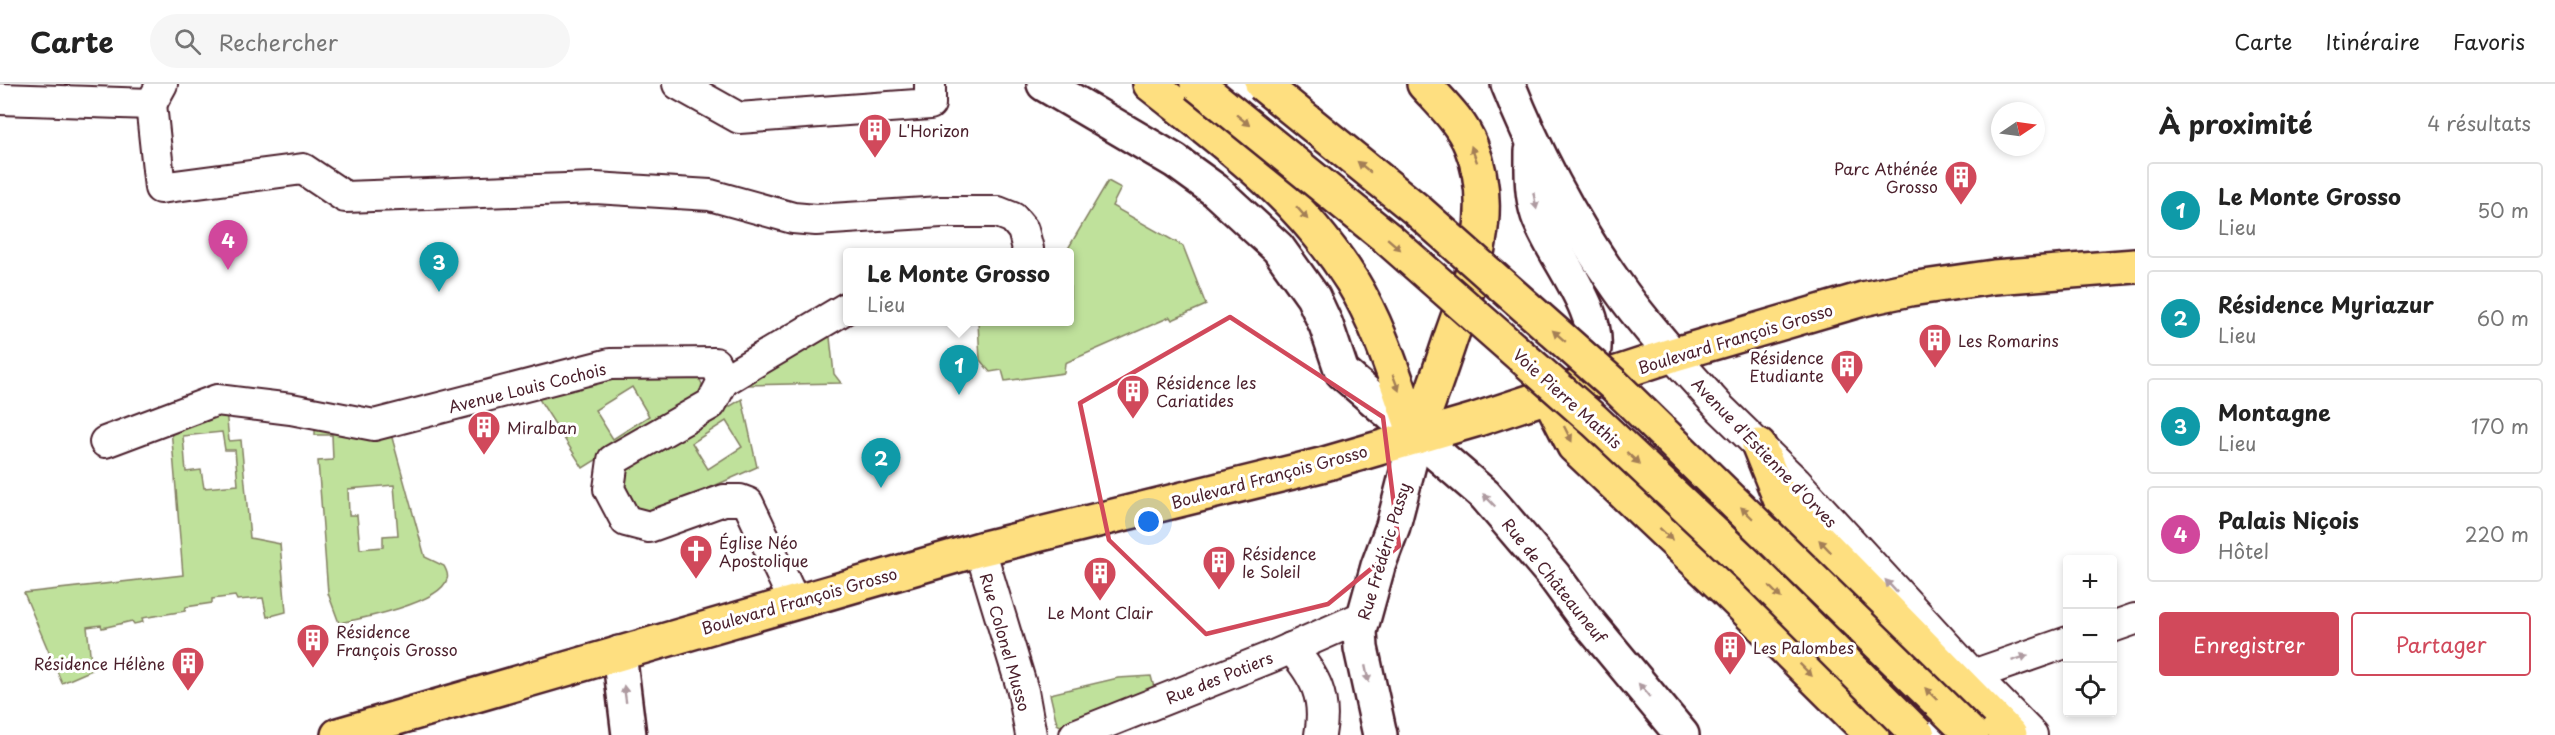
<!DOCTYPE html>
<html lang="fr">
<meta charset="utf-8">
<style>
body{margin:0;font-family:"Playpen Sans",sans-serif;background:#f6f6f6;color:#222}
.controls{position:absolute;right:18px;bottom:18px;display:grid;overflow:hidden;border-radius:6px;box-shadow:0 3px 9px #0003}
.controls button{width:54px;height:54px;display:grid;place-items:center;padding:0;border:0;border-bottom:2px solid #e0e0e0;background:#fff;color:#222;font:30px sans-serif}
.compass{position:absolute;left:1991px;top:18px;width:54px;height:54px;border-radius:50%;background:#fff;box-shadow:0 3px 9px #0003;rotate:77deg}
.you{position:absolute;left:1149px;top:438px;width:21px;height:21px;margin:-15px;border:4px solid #fff;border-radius:50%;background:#1a73e8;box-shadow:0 0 0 9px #1a73e833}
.badge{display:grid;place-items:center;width:39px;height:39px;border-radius:50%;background:#d1495b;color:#fff;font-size:20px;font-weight:700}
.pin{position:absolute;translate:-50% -50px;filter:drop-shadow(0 2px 3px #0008)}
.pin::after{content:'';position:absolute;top:32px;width:21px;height:18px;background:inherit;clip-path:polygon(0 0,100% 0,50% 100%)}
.popup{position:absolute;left:843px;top:164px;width:231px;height:78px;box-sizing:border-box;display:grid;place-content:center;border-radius:6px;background:#fff;filter:drop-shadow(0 2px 4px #0005);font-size:20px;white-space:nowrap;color:#767676}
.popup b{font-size:22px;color:#222}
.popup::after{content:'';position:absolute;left:50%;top:100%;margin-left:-12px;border:12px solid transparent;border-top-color:#fff}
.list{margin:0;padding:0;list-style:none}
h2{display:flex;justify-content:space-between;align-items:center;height:78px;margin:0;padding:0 24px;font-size:26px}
h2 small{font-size:20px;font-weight:400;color:#767676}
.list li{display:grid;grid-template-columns:39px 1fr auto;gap:18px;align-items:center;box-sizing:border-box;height:96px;margin:0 12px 12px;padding:0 12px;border:2px solid #e0e0e0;border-radius:6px}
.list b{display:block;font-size:22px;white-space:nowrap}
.list p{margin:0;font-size:20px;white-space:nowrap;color:#767676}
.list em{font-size:20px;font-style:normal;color:#767676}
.actions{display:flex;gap:12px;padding:18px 24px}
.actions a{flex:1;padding:14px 0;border:2px solid #d1495b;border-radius:6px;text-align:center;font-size:21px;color:#d1495b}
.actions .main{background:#d1495b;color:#fff}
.icon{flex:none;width:33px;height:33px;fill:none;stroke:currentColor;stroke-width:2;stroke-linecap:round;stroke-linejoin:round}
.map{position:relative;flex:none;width:2135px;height:651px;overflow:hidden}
header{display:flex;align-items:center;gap:36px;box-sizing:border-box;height:84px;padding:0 30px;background:#fff;border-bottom:2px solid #e0e0e0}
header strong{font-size:28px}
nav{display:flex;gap:33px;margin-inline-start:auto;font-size:21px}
.search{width:420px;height:54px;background:#f6f6f6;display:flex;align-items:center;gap:15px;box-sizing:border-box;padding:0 21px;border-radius:33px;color:#767676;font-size:22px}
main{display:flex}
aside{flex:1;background:#fff}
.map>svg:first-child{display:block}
</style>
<header>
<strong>Carte</strong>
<div class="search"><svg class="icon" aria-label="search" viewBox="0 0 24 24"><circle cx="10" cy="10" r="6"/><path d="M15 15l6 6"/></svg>Rechercher</div>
<nav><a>Carte</a><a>Itinéraire</a><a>Favoris</a></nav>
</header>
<main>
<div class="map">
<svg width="2135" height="651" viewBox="0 0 2135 651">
<rect width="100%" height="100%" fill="#fff"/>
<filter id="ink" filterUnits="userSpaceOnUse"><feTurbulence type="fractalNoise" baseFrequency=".0167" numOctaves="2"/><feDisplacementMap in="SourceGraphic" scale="12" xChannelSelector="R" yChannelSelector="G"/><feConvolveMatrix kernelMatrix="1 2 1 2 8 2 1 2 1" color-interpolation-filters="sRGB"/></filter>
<g filter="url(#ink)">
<!-- green -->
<g fill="#bfe19b" stroke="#848063" stroke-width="1.5" fill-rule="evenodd">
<polygon points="1108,97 1121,104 1112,122 1183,162 1206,221 1172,236 1170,233 1065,279 1064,289 1005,297 1002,286 990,288 980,276 978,238 1070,238 1070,168 1066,168"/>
<polygon points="829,244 834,290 841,299 748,301"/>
<path d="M 698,292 L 702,300 L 700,308 L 692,316 L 583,384 L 537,312 L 600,293 ZM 632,303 L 649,332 L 613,355 L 595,326 Z"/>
<path d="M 742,315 L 757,383 L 655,428 L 634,426 L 620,395 L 623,387 ZM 726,337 L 742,363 L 708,385 L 692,359 Z"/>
<path d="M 226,326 L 229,357 L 241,356 L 250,454 L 280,460 L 286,528 L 267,533 L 263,514 L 237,516 L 235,512 L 212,515 L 212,519 L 186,523 L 185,527 L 142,534 L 143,538 L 134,540 L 132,537 L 102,544 L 101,541 L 87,543 L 92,586 L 62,599 L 24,509 L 183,491 L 171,344 ZM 222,348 L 225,366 L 235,366 L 238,401 L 204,404 L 201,386 L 186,388 L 183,352 Z"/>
<path d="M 315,343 L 391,350 L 425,473 L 444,482 C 446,486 449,491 447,495 C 441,519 360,535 339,539 L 328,509 L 318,377 L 333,376 L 332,351 L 315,351 ZM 394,401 L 398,451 L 383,452 L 383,463 L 360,465 L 357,431 L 349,431 L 348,405 Z"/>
<polygon points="1151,592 1156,611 1071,648 1057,640 1050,610 1118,594"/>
</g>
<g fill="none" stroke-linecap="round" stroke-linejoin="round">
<!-- street casing -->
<g stroke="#4a1f2b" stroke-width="34">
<g id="street">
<polyline points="678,0 739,34 930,20 930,0"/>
<polyline points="0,15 151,20 162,0"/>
<polyline points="151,20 160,104 303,85 345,113 595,104 710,111 793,134 816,136 941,128 998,128 1013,134 1023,146 1028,165 1027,168"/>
<polyline points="1672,271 1721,325 1796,398 1973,591 2032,651"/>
<polyline points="723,297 848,223"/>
<polyline points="105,358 217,316 291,325 374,341 610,280 715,279 723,297 711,320 613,376 609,405 626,437 649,443 724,416 740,416 748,419 794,517"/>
<polyline points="980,465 1023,607 1031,651"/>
<polyline points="2112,543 2135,535"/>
<path d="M 1291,564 C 1315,592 1327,613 1320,651"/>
<polyline points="1973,591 2068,558"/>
<polyline points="1075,651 1271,573 1362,533"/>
</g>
</g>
<!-- secondary casing -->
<g stroke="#4a1f2b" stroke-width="38">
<g id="secondary">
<polyline points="1044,0 1175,77 1215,106 1278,164 1313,213 1326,241 1342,288 1485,411 1554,492 1584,533 1682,651"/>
<path d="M 1508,0 C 1537,73 1574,142 1620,206 C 1636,229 1654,249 1672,271"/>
<path d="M 1532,67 C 1532,88 1531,110 1538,131 C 1552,172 1603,227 1593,271 C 1591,282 1585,292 1582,302"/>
<polyline points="619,569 629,651"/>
<polyline points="1380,651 1361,564 1360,547 1378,482 1393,442 1416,353"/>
</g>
</g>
<!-- primary casing -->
<g stroke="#4a1f2b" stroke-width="38">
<polyline id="primary" points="338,651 980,465 1321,381 1475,336 1672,271 1863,215 1910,205 1994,193 2135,182"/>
</g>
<!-- highway casing -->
<g stroke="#4a1f2b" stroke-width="38">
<g id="highway">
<path d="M 1150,0 C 1228,62 1298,111 1352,197 C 1381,244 1397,301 1416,353"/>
<polyline points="1549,313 1574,362 1726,506 1872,651"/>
<path d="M 1416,353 C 1428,320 1440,287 1451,253 C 1473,192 1497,125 1471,62 C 1461,37 1441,19 1424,0"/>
<polyline points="1759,362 1781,417 2010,651"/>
</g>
</g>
<!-- street -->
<use href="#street" stroke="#fff" stroke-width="30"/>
<!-- secondary -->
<use href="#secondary" stroke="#fff" stroke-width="33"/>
<!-- primary -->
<use href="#primary" stroke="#fedf80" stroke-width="33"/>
<!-- highway -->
<use href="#highway" stroke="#fedf80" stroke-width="33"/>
<!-- highway-bridge casing -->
<g stroke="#4a1f2b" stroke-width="38" stroke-linecap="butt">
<g id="highway-bridge">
<polyline points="1197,0 1387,154 1595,337 1755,488 1918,651"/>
<polyline points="1262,0 1417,126 1613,300 1972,651"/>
</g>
</g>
<!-- highway-bridge -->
<use href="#highway-bridge" stroke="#fedf80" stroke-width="33"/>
</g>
<!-- one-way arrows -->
<defs><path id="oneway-solid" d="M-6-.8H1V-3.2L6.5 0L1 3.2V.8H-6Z" transform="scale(1.5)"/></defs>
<g fill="#a47f56">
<use href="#oneway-solid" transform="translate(1243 36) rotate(39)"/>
<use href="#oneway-solid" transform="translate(1474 70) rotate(-110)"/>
<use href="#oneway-solid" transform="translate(1364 83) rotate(-141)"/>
<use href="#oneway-solid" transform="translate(1302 129) rotate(49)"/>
<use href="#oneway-solid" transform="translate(1394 160) rotate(41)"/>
<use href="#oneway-solid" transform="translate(1559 252) rotate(-139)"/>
<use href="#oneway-solid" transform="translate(1396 299) rotate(69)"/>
<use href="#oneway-solid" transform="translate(1568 350) rotate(63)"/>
<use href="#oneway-solid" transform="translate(1633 374) rotate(43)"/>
<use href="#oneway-solid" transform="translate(1747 429) rotate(-136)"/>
<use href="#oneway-solid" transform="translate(1666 450) rotate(43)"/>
<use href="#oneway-solid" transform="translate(1825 462) rotate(-134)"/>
<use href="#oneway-solid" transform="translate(1775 508) rotate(45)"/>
<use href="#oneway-solid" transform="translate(1806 586) rotate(45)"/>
<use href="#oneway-solid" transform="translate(1931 610) rotate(-135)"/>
</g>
<g fill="#ae9aa0">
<use href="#oneway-solid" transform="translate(1535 117) rotate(79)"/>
<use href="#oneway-solid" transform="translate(1489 416) rotate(-134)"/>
<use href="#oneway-solid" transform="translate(1891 502) rotate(-133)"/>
<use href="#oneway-solid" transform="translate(2020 574) rotate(-19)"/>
<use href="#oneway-solid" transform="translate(1367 590) rotate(78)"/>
<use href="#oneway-solid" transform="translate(1644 606) rotate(-130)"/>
<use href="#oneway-solid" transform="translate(625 610) rotate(-98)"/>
</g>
</g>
<!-- marked area -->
<path fill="none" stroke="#d1495b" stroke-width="4.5" stroke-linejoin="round" d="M 1230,233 L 1383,333 L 1399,462 L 1328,520 L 1206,550 L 1109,456 L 1080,319 Z"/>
<!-- icons -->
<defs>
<g id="building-pin" transform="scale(1.725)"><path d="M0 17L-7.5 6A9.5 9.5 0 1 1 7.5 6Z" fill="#d1495b" stroke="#fff"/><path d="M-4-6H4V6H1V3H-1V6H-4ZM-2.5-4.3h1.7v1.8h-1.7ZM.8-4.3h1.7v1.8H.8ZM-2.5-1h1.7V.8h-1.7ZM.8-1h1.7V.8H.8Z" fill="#fff"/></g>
<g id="church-pin" transform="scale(1.725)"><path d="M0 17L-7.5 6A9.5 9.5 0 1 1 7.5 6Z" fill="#d1495b" stroke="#fff"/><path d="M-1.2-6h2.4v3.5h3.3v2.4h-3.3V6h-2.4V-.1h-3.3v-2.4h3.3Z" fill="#fff"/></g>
</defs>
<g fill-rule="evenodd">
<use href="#building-pin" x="875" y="46"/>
<use href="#building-pin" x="1961" y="93"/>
<use href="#building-pin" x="1935" y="256"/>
<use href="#building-pin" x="1847" y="282"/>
<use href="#building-pin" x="1133" y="307"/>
<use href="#building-pin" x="484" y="343"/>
<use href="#church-pin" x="696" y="467"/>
<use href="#building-pin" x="1219" y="478"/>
<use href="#building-pin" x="1100" y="489"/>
<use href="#building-pin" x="313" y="556"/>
<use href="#building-pin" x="1730" y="563"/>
<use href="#building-pin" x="188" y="579"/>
</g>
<g text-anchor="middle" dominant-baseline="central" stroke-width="6" stroke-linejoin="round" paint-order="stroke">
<!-- poi labels -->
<g font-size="16" fill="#4a1f2b" stroke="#fff" text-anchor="start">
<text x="898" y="46">L'Horizon</text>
<text x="1938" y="84" text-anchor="end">Parc Athénée<tspan x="1938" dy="18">Grosso</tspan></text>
<text x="1958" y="256">Les Romarins</text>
<text x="1824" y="273" text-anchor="end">Résidence<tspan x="1824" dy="18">Etudiante</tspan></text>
<text x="1156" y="298">Résidence les<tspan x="1156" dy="18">Cariatides</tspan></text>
<text x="507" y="343">Miralban</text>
<text x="719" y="458">Église Néo<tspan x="719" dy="18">Apostolique</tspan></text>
<text x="1242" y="469">Résidence<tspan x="1242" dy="18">le Soleil</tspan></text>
<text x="1100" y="528" text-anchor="middle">Le Mont Clair</text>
<text x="336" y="547">Résidence<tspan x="336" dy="18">François Grosso</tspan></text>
<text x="1753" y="563">Les Palombes</text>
<text x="165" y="579" text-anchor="end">Résidence Hélène</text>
</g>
<!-- street labels -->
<g font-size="16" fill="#4a1f2b" stroke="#fff">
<text transform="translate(1735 254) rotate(-17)">Boulevard François Grosso</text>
<text transform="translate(527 303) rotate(-14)">Avenue Louis Cochois</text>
<text transform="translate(1568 314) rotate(42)">Voie Pierre Mathis</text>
<text transform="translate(1765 368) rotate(46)">Avenue d'Estienne d'Orves</text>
<text transform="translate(1269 392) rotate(-15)">Boulevard François Grosso</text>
<text transform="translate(1383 467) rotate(-73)">Rue Frédéric Passy</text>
<text transform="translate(1555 496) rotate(51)">Rue de Châteauneuf</text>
<text transform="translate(799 516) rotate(-16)">Boulevard François Grosso</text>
<text transform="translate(1006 558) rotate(74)">Rue Colonel Musso</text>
<text transform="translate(1219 593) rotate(-22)">Rue des Potiers</text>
</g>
</g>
</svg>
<div class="controls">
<button>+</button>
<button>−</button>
<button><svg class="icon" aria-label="locate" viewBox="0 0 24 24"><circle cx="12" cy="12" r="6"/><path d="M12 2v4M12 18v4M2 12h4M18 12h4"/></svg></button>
</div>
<svg class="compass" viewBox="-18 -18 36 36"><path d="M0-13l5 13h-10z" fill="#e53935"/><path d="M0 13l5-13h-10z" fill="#767676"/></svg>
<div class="you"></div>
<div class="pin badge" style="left:959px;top:311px;background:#0f9aa8">1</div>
<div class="popup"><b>Le Monte Grosso</b>Lieu</div>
<div class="pin badge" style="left:881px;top:404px;background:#0f9aa8">2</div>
<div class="pin badge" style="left:439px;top:208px;background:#0f9aa8">3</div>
<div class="pin badge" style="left:228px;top:186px;background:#d1479c">4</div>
</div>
<aside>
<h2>À proximité<small>4 résultats</small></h2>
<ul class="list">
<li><span class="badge" style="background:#0f9aa8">1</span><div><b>Le Monte Grosso</b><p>Lieu</p></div><em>50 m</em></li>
<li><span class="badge" style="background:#0f9aa8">2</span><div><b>Résidence Myriazur</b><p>Lieu</p></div><em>60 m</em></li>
<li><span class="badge" style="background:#0f9aa8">3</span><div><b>Montagne</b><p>Lieu</p></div><em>170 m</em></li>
<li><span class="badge" style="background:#d1479c">4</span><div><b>Palais Niçois</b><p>Hôtel</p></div><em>220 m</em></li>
</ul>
<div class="actions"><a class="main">Enregistrer</a><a>Partager</a></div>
</aside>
</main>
